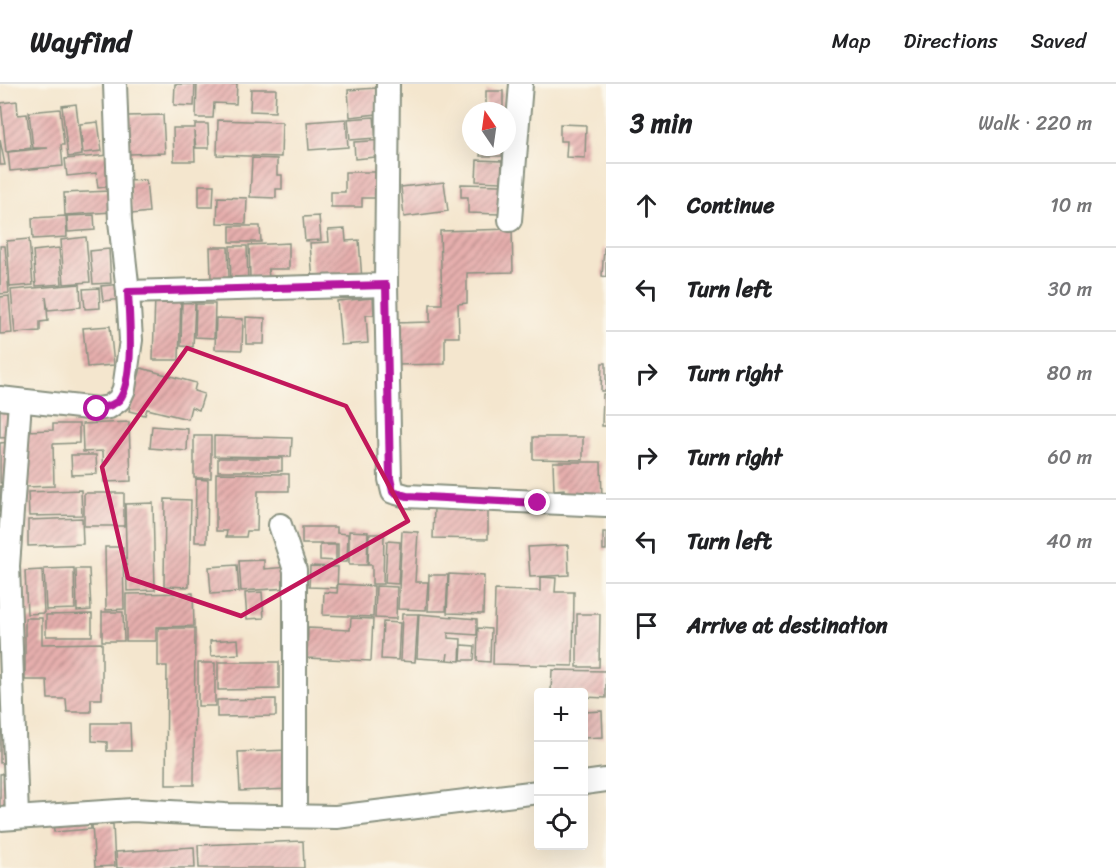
<!DOCTYPE html>
<meta charset="utf-8">
<style>
body{margin:0;font-family:Sriracha,sans-serif;background:#f6f6f6;color:#202124}
.controls{position:absolute;right:18px;bottom:18px;display:grid;overflow:hidden;border-radius:6px;box-shadow:0 6px 24px #0002}
.controls button{width:54px;height:54px;display:grid;place-items:center;padding:0;border:0;border-bottom:2px solid #e0e0e0;background:#fff;color:#202124;font:30px sans-serif}
.compass{position:absolute;left:462px;top:18px;width:54px;height:54px;border-radius:50%;background:#fff;box-shadow:0 6px 24px #0002;rotate:347deg}
.stop{position:absolute;width:18px;height:18px;margin:-14px;border:4px solid #b5179e;border-radius:50%;background:#fff}
.stop.end{background:#b5179e;border-color:#fff;box-shadow:0 2px 6px #0008}
.list{margin:0;padding:0;list-style:none}
h2{display:flex;justify-content:space-between;align-items:center;height:78px;margin:0;padding:0 24px;font-size:26px}
h2 small{font-size:20px;font-weight:400;color:#757577}
.list li{display:grid;grid-template-columns:39px 1fr auto;gap:18px;align-items:center;box-sizing:border-box;height:84px;padding:0 24px;border-top:2px solid #e0e0e0}
.list b{display:block;font-size:22px;white-space:nowrap}
.list em{font-size:20px;font-style:normal;color:#757577}
.icon{flex:none;width:33px;height:33px;fill:none;stroke:currentColor;stroke-width:2;stroke-linecap:round;stroke-linejoin:round}
.map{position:relative;flex:none;width:606px;height:784px;overflow:hidden}
header{display:flex;align-items:center;gap:36px;box-sizing:border-box;height:84px;padding:0 30px;background:#fff;border-bottom:2px solid #e0e0e0}
header strong{font-size:28px}
nav{display:flex;gap:33px;margin-inline-start:auto;font-size:21px}
main{display:flex}
aside{flex:1;background:#fff}
.map>svg:first-child{display:block}
</style>
<header>
<strong>Wayfind</strong>
<nav><a>Map</a><a>Directions</a><a>Saved</a></nav>
</header>
<main>
<div class="map">
<svg width="606" height="784" viewBox="0 0 606 784">
<defs>
<pattern id="building-hatch" width="6" height="6" patternUnits="userSpaceOnUse" patternTransform="scale(1.5)"><rect width="6" height="6" fill="#e6afad"/><path d="M-1 1l2-2M0 6l6-6M5 7l2-2" fill="none" stroke="#ba908e"/></pattern>
</defs>
<rect width="100%" height="100%" fill="#fbf7ec"/>
<filter id="ink" filterUnits="userSpaceOnUse"><feTurbulence type="fractalNoise" baseFrequency=".0167" numOctaves="2"/><feDisplacementMap in="SourceGraphic" scale="12" xChannelSelector="R" yChannelSelector="G"/><feConvolveMatrix kernelMatrix="1 2 1 2 8 2 1 2 1" color-interpolation-filters="sRGB"/></filter>
<filter id="wash" filterUnits="userSpaceOnUse"><feTurbulence type="fractalNoise" baseFrequency=".008" numOctaves="4" result="noise"/><feDisplacementMap in="SourceGraphic" scale="24" xChannelSelector="R" yChannelSelector="G"/><feGaussianBlur stdDeviation="1.35" result="paint"/><feColorMatrix in="noise" values="0 0 0 0 0 0 0 0 0 0 0 0 0 0 0 0 0 1.4 0 .05"/><feComposite in="paint" operator="in"/></filter>
<g filter="url(#wash)">
<rect width="100%" height="100%" fill="#f4e6ce"/>
<g id="blocks">
<!-- building -->
<g fill="url(#building-hatch)">
<polygon points="175,0 195,0 194,22 174,21"/>
<polygon points="197,0 237,0 236,20 214,19 213,34 196,34"/>
<polygon points="376,4 377,30 350,33 348,6"/>
<polygon points="251,5 276,5 275,28 250,27"/>
<rect x="486" y="7" width="17" height="20"/>
<polygon points="17,17 18,31 27,30 31,64 6,68 1,19"/>
<polygon points="76,20 82,71 68,73 62,22"/>
<polygon points="60,25 64,61 61,61 63,82 10,87 8,68 48,64 33,64 29,28"/>
<polygon points="163,31 165,69 129,70 128,32"/>
<polygon points="374,33 376,54 350,56 348,35"/>
<polygon points="346,35 348,63 309,66 307,38"/>
<polygon points="218,36 282,38 281,73 217,71"/>
<polygon points="98,38 102,67 83,69 80,40"/>
<polygon points="195,40 208,40 209,64 196,64 194,47 195,77 174,77 173,44 195,44"/>
<polygon points="560,40 586,41 585,74 566,73 567,57 560,57"/>
<polygon points="0,56 5,81 0,81"/>
<polygon points="385,56 386,72 355,75 354,58"/>
<polygon points="481,63 502,63 502,72 480,72"/>
<polygon points="109,71 113,102 98,104 96,89 67,92 65,75"/>
<polygon points="252,74 277,75 277,91 282,91 282,105 276,105 276,114 250,113"/>
<polygon points="477,76 502,77 501,98 476,97"/>
<polygon points="345,88 381,88 381,114 362,114 362,123 331,123 331,108 345,108"/>
<polygon points="146,96 149,128 132,130 129,97"/>
<polygon points="444,98 448,127 404,133 401,103"/>
<polygon points="461,100 501,101 500,130 468,129 468,113 461,113"/>
<polygon points="199,101 214,101 213,123 199,123"/>
<polygon points="110,107 112,128 65,131 64,109"/>
<polygon points="218,113 247,114 246,140 217,139"/>
<polygon points="94,131 95,146 68,148 67,132"/>
<polygon points="66,132 67,153 33,155 32,134"/>
<polygon points="319,132 321,156 305,157 303,133"/>
<polygon points="230,142 260,142 261,158 230,158"/>
<polygon points="345,145 346,157 359,156 362,196 313,199 310,159 329,158 328,146"/>
<polygon points="512,145 513,188 467,189 467,219 458,220 459,253 445,253 445,280 395,281 394,239 430,238 430,220 442,220 440,147"/>
<polygon points="86,153 90,198 64,200 61,156"/>
<polygon points="29,155 33,201 10,203 7,157"/>
<polygon points="289,159 289,185 268,185 269,193 250,194 249,161"/>
<polygon points="0,162 5,162 9,209 0,210"/>
<polygon points="230,162 247,162 248,201 231,202"/>
<polygon points="210,163 228,163 229,195 211,195"/>
<polygon points="59,164 62,200 36,202 33,167"/>
<polygon points="604,164 606,164 606,193 602,192"/>
<polygon points="109,165 111,199 93,200 90,167"/>
<polygon points="80,200 81,223 48,226 46,213 48,237 40,238 40,247 15,249 11,206"/>
<polygon points="123,200 124,215 103,217 101,202"/>
<polygon points="99,204 100,224 85,225 83,205"/>
<polygon points="9,212 12,249 0,250 0,213"/>
<polygon points="155,212 181,213 179,276 153,276"/>
<polygon points="373,214 374,231 366,231 368,259 341,261 337,217"/>
<polygon points="182,218 195,219 193,263 181,262"/>
<polygon points="196,220 215,220 214,254 195,253"/>
<polygon points="246,233 265,234 264,260 246,260"/>
<polygon points="216,234 243,235 242,266 215,265"/>
<polygon points="110,242 114,281 87,283 83,244"/>
<polygon points="602,279 606,279 606,307 601,307"/>
<polygon points="141,284 196,299 194,307 204,310 199,326 191,323 188,335 147,325 145,331 129,327"/>
<polygon points="603,310 606,310 606,342 602,342"/>
<polygon points="0,318 6,318 10,353 0,354"/>
<polygon points="129,338 131,397 104,398 103,367 83,368 82,340"/>
<polygon points="53,340 79,340 79,359 53,360 54,402 26,403 24,347 53,346"/>
<polygon points="152,342 188,345 187,367 150,364"/>
<rect x="194" y="352" width="17" height="42"/>
<polygon points="214,352 292,354 291,373 214,372"/>
<polygon points="533,353 583,353 583,376 533,375"/>
<polygon points="10,358 13,398 0,399 0,359"/>
<polygon points="71,371 96,371 97,390 72,391"/>
<rect x="218" y="374" width="64" height="13"/>
<polygon points="553,378 601,378 602,417 565,417 564,405 554,406"/>
<polygon points="216,389 289,390 289,407 258,407 257,447 247,447 246,453 226,453 227,447 216,447"/>
<polygon points="196,395 208,396 207,458 195,458"/>
<polygon points="0,402 10,402 11,427 0,428"/>
<polygon points="81,406 82,431 29,432 28,408"/>
<rect x="84" y="409" width="40" height="33"/>
<polygon points="165,415 191,416 189,503 164,502"/>
<polygon points="153,419 155,506 127,507 125,420"/>
<polygon points="434,424 488,425 488,455 433,454"/>
<polygon points="82,434 83,460 28,462 28,436"/>
<polygon points="302,443 337,443 337,449 348,450 347,478 338,478 338,460 302,460"/>
<polygon points="349,447 368,448 367,481 349,481"/>
<polygon points="402,447 418,448 415,498 428,498 426,526 398,525"/>
<rect x="603" y="448" width="3" height="18"/>
<polygon points="369,450 384,450 383,500 372,500 372,481 368,481"/>
<polygon points="387,457 400,458 398,500 385,499"/>
<polygon points="320,461 336,461 336,477 320,476"/>
<polygon points="568,461 569,491 530,493 528,463"/>
<polygon points="105,463 123,463 124,525 106,526"/>
<polygon points="264,476 264,485 288,483 289,504 241,507 239,477"/>
<polygon points="237,481 239,508 211,510 209,483"/>
<polygon points="310,482 338,483 337,504 309,503"/>
<polygon points="74,484 75,525 46,526 44,485"/>
<polygon points="76,485 89,485 91,526 77,527"/>
<polygon points="42,486 44,529 27,530 25,487"/>
<polygon points="449,490 484,492 483,530 447,529"/>
<polygon points="429,491 448,491 446,527 428,527"/>
<polygon points="540,493 556,494 555,508 574,508 573,582 493,580 495,506 540,507"/>
<polygon points="338,500 374,502 373,533 323,531 324,508 337,509"/>
<polygon points="376,502 397,503 396,535 375,534"/>
<polygon points="262,508 264,534 247,535 245,509"/>
<polygon points="193,509 194,542 156,543 156,557 126,557 126,510"/>
<polygon points="102,528 123,528 124,557 102,557"/>
<polygon points="92,530 92,552 46,552 46,531"/>
<polygon points="402,530 418,530 415,578 400,577"/>
<polygon points="419,530 477,535 477,551 448,549 448,554 461,555 460,577 447,576 448,569 447,576 417,574"/>
<polygon points="577,530 600,530 599,583 577,583"/>
<polygon points="25,534 42,534 42,560 102,559 102,615 91,615 91,628 67,628 66,615 48,615 47,596 25,596"/>
<polygon points="351,534 373,535 371,577 307,574 308,544 350,546"/>
<polygon points="383,538 400,539 398,576 381,575"/>
<polygon points="158,544 195,544 194,701 166,701 167,582 158,582"/>
<polygon points="478,544 491,545 490,578 477,577"/>
<polygon points="238,555 239,570 211,572 210,557"/>
<polygon points="462,561 475,562 474,576 461,576"/>
<polygon points="218,578 279,578 279,605 218,606"/>
<rect x="198" y="579" width="17" height="43"/>
<polygon points="552,586 606,587 606,614 584,613 584,608 551,608"/>
<polygon points="11,615 15,677 0,679 0,616"/>
<polygon points="276,615 276,632 217,633 217,616"/>
<polygon points="602,627 603,653 584,654 584,628"/>
<polygon points="92,639 130,639 131,667 107,667 107,658 92,657"/>
<polygon points="289,666 291,705 240,707 238,668"/>
<polygon points="13,689 16,721 0,722 0,690"/>
<polygon points="90,733 91,745 54,748 53,737"/>
<polygon points="113,740 115,782 95,783 92,741"/>
<polygon points="303,757 304,784 199,784 198,761"/>
<polygon points="194,763 195,784 117,784 116,768"/>
</g>
</g>
</g>
<g filter="url(#ink)">
<use href="#blocks" fill-opacity="0" stroke="#8a9281" stroke-width="1.5"/>
<g fill="none" stroke-linecap="round" stroke-linejoin="round">
<!-- minor casing -->
<g stroke="#8a9281" stroke-width="26">
<g id="minor">
<polyline points="388,0 386,201 390,395 393,408 407,412 606,421"/>
<polyline points="510,136 521,0"/>
<polyline points="128,208 386,201"/>
<polyline points="0,314 97,325 109,323 119,316 124,305 131,256 128,208 120,137 115,0"/>
<polyline points="280,441 295,486 295,732"/>
<polyline points="584,699 606,696"/>
<polyline points="17,732 8,482 20,318"/>
<polyline points="0,735 133,726 225,731 336,733 538,708"/>
</g>
</g>
<!-- minor -->
<use href="#minor" stroke="#fff" stroke-width="22"/>
</g>
</g>
<g fill="none" stroke-linecap="round" stroke-linejoin="round" filter="url(#ink)">
<!-- route -->
<path stroke="#b5179e" stroke-width="8" d="M 97,325 C 105,323 113,322 119,316 C 135,297 129,232 128,208 L 386,201 L 390,394 L 393,408 L 407,412 L 538,419"/>
</g>
<!-- marked area -->
<path fill="none" stroke="#c2185b" stroke-width="4.5" stroke-linejoin="round" d="M 187,264 L 346,322 L 408,437 L 241,532 L 128,494 L 102,383 Z"/>
</svg>
<div class="controls">
<button>+</button>
<button>−</button>
<button><svg class="icon" aria-label="locate" viewBox="0 0 24 24"><circle cx="12" cy="12" r="6"/><path d="M12 2v4M12 18v4M2 12h4M18 12h4"/></svg></button>
</div>
<svg class="compass" viewBox="-18 -18 36 36"><path d="M0-13l5 13h-10z" fill="#e53935"/><path d="M0 13l5-13h-10z" fill="#757577"/></svg>
<div class="stop" style="left:97px;top:325px"></div>
<div class="stop end" style="left:538px;top:419px"></div>
</div>
<aside>
<h2>3 min<small>Walk · 220 m</small></h2>
<ul class="list">
<li><svg class="icon" aria-label="ahead" viewBox="0 0 24 24"><path d="M12 20V5M6 11l6-6 6 6"/></svg><div><b>Continue</b></div><em>10 m</em></li>
<li><svg class="icon" aria-label="left" viewBox="0 0 24 24"><path d="M17 20v-9H6M10 6l-5 5 5 5"/></svg><div><b>Turn left</b></div><em>30 m</em></li>
<li><svg class="icon" aria-label="right" viewBox="0 0 24 24"><path d="M7 20v-9h11M14 6l5 5-5 5"/></svg><div><b>Turn right</b></div><em>80 m</em></li>
<li><svg class="icon" aria-label="right" viewBox="0 0 24 24"><path d="M7 20v-9h11M14 6l5 5-5 5"/></svg><div><b>Turn right</b></div><em>60 m</em></li>
<li><svg class="icon" aria-label="left" viewBox="0 0 24 24"><path d="M17 20v-9H6M10 6l-5 5 5 5"/></svg><div><b>Turn left</b></div><em>40 m</em></li>
<li><svg class="icon" aria-label="arrive" viewBox="0 0 24 24"><path d="M6 21V4h12l-3 4 3 4H6"/></svg><div><b>Arrive at destination</b></div></li>
</ul>
</aside>
</main>
